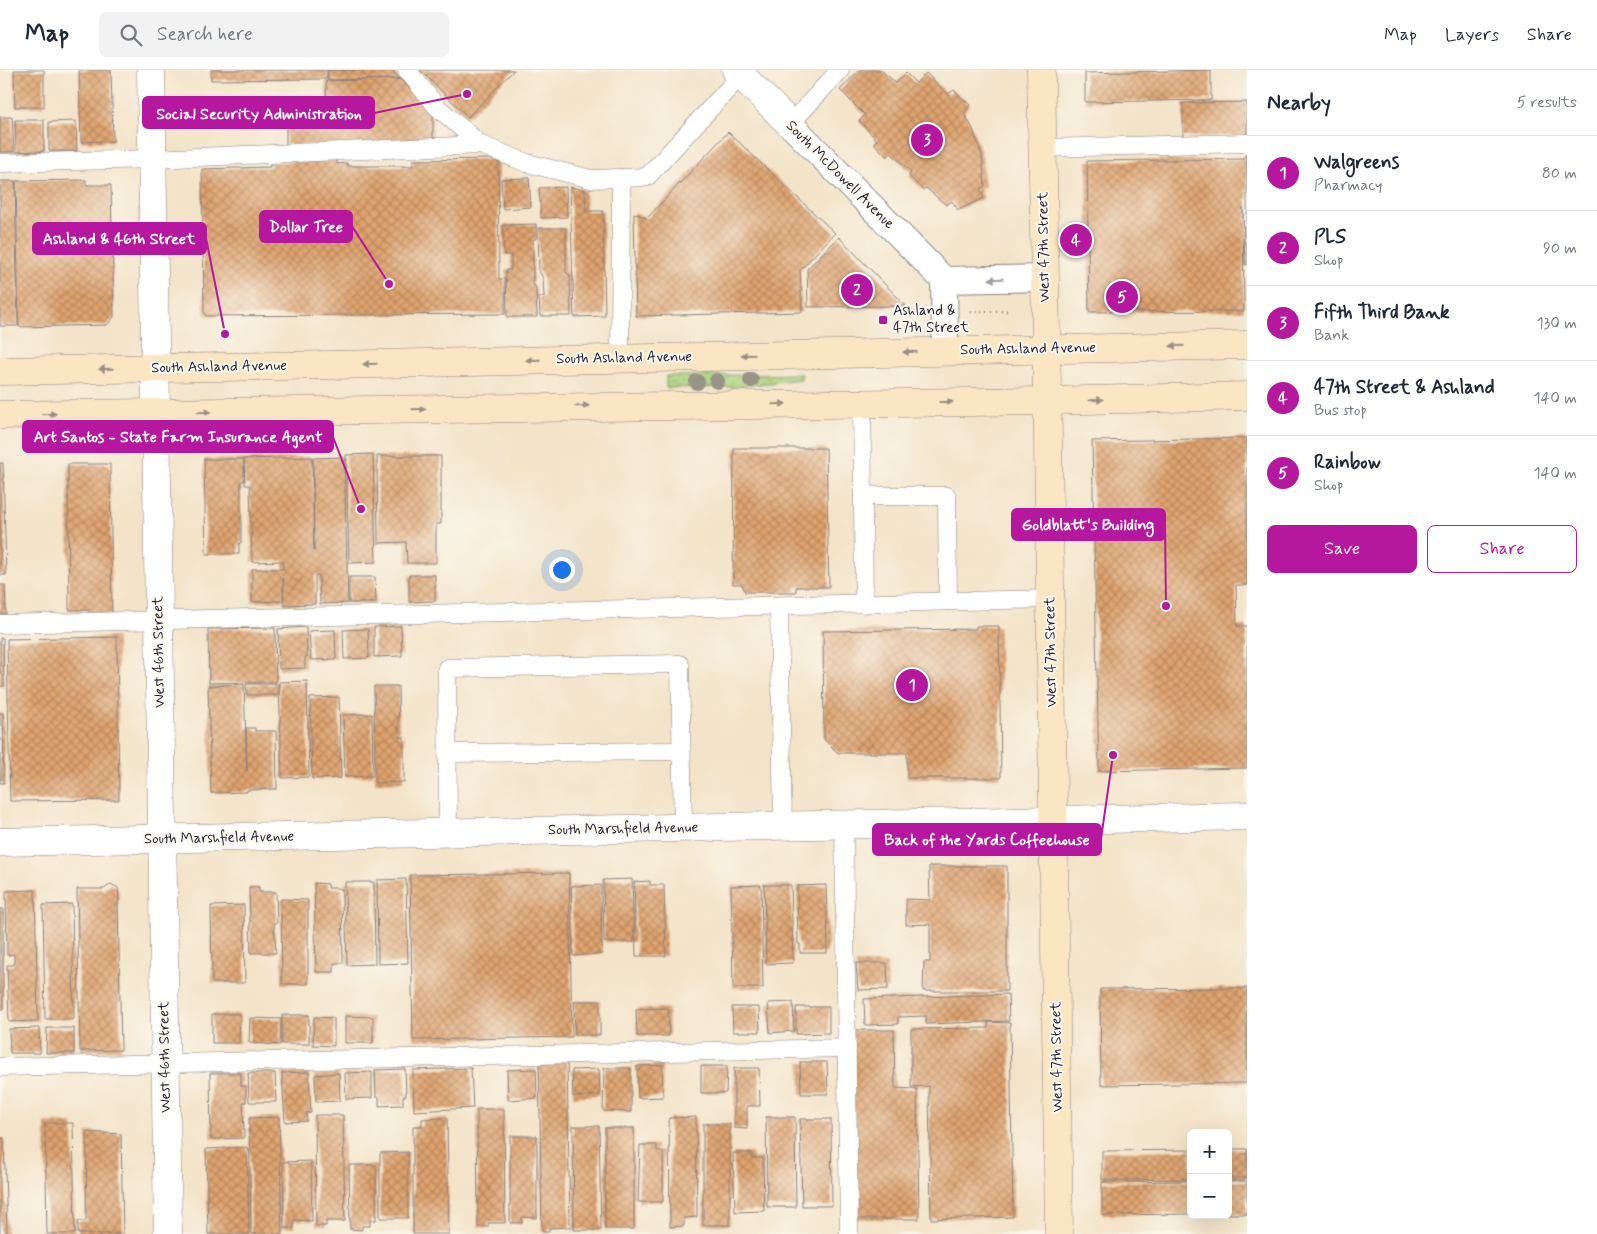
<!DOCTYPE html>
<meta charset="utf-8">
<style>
body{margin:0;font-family:Mynerve,sans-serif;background:#f2f2f3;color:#1f2937}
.controls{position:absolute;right:15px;bottom:15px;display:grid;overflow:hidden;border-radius:8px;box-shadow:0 5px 20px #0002}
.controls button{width:45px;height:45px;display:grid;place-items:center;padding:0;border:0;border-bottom:1px solid #e0e1e3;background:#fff;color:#1f2937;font:25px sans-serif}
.you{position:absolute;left:561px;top:499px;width:18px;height:18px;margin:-12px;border:4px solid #fff;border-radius:50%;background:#1a73e8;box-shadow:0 0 0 8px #1a73e833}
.badge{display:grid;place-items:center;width:32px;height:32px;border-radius:50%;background:#b5179e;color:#fff;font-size:16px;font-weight:700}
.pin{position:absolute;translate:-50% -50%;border:2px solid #fff;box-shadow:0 1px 5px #0006}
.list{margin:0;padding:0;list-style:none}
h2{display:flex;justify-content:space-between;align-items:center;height:65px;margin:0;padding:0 20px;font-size:21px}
h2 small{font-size:16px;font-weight:400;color:#747a83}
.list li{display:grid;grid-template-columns:32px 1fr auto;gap:15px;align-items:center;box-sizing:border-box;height:75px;padding:0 20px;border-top:1px solid #e0e1e3}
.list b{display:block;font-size:19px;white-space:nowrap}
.list p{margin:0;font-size:16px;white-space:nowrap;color:#747a83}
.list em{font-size:16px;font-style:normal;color:#747a83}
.actions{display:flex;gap:10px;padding:15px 20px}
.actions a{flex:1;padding:11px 0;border:1px solid #b5179e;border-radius:8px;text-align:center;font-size:18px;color:#b5179e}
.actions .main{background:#b5179e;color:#fff}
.icon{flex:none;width:28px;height:28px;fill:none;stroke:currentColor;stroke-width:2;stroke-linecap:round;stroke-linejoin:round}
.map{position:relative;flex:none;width:1247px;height:1164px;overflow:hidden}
header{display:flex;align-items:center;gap:30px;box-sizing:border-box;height:70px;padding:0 25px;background:#fff;border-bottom:1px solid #e0e1e3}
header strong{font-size:24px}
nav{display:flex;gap:28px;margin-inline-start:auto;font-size:18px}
.search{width:350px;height:45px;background:#f2f2f3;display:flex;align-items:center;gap:12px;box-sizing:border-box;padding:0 18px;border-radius:8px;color:#747a83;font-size:19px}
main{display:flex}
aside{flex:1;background:#fff}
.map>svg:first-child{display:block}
</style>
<header>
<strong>Map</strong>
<div class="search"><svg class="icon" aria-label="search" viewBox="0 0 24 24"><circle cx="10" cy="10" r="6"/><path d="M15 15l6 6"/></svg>Search here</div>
<nav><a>Map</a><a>Layers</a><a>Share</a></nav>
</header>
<main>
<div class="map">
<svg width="1247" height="1164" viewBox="0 0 1247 1164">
<defs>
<pattern id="grass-dots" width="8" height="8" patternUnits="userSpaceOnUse" patternTransform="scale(1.25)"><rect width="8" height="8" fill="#abd07a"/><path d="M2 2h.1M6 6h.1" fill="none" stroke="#93b26a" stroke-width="1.8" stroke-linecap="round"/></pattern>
<pattern id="building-cross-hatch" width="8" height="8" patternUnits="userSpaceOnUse" patternTransform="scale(1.25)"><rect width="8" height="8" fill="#dfa36e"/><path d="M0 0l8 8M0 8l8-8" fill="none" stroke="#b4845c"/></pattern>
</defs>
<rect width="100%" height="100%" fill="#fbf7ec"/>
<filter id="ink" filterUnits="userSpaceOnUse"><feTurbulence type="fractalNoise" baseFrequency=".02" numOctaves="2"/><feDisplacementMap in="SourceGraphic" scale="10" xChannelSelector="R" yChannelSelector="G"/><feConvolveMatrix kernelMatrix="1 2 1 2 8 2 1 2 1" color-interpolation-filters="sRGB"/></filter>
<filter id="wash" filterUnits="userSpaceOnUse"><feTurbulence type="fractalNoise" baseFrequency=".0096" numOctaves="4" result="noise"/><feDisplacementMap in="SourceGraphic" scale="20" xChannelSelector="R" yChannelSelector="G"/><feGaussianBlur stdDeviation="1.12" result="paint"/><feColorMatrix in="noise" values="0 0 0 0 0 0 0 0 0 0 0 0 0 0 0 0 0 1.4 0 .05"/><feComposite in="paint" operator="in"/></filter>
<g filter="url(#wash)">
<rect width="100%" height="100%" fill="#f3e3c8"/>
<!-- grass -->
<polygon fill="url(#grass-dots)" stroke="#66795a" points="802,304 801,309 734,317 666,318 666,306"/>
<g id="blocks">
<!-- building -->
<g fill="url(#building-cross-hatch)">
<polygon points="14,0 44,0 44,37 15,37"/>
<polygon points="79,0 111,0 113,71 81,72"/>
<polygon points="211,0 327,0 327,9 211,10"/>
<polygon points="328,0 392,0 399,9 328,10"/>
<polygon points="420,0 514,0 468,47"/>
<polygon points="859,0 881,0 896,13 906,3 916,13 926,3 948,24 954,20 970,35 964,43 972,57 982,85 985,116 980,119 984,128 958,140 952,131 946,135 926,118 923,120 909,106 911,102 891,83 887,87 874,73 877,70 859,51 865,45 840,20"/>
<polygon points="1211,0 1211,30 1085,32 1085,3"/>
<polygon points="400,9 433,41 433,73 286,75 286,47 327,46 326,11"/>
<polygon points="1247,32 1247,66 1183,67 1183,33"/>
<polygon points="0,47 12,47 14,82 0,82"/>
<polygon points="15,50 44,50 44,81 16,82"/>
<polygon points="76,51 77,81 49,81 49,52"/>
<polygon points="728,62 835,163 800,200 802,242 636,246 634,143 647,148"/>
<polygon points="1245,85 1247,85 1247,195 1245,195 1243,137 1244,241 1089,242 1087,91 1243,89"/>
<polygon points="498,89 499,209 505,209 505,244 206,246 204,242 202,99 270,97 270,92 336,90 337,94 347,93 348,96 413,96 413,90"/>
<polygon points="529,108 531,137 503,139 501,109"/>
<polygon points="86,110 86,115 111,115 114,247 107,255 19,257 16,111"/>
<polygon points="0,111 15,111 18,256 0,256"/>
<polygon points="566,117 567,147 541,148 539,118"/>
<polygon points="570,117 585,120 586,141 603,141 605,246 574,247"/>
<polygon points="536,154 536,169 533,169 533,214 536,218 537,247 507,247 506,200 511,200 511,185 504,185 503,155"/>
<polygon points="538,158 566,158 566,202 570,206 571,246 540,246 539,227 544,227 543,208 539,201"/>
<polygon points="839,167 906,236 808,237 807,199"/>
<polygon points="1247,368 1247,515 1236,515 1237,556 1247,556 1247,698 1099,701 1092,371"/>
<polygon points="734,378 826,378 829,517 796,517 796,522 745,522 742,514 733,514"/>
<polygon points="373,384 376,492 349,493 346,385"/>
<polygon points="377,386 441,386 441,454 436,454 436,493 407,493 406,472 378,473"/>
<polygon points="312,387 314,481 313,388 344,387 348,533 320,534 319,505 315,505 315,534 284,535 283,508 283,531 252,532 252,499 283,499 283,491 252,492 250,415 245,415 244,389"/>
<polygon points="204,389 244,389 244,411 241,411 241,473 239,473 239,484 206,484"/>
<polygon points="0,393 3,393 6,505 0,505"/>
<polygon points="68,394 110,394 112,545 89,545 89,540 69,540"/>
<polygon points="409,505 435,505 435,531 409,532"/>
<polygon points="349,507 375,507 376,533 349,533"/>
<polygon points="0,515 5,515 6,544 0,544"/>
<polygon points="401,556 402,586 374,587 374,557"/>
<polygon points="976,556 999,556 1001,708 907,708 907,683 838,683 824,669 823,561 976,559"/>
<polygon points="306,557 307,587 305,587 305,598 279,599 278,559"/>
<polygon points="275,558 276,612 209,613 208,559"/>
<polygon points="368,559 369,588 344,589 343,560"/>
<polygon points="335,560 336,589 311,590 309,561"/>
<polygon points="117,567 119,730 10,731 7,569"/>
<polygon points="0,568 3,568 4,616 0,616"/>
<polygon points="307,611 309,707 282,708 279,612"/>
<polygon points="244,614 247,701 246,658 255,658 255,661 276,661 277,719 247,720 247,722 211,723 208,616"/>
<polygon points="246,614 278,614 278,625 247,625"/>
<polygon points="374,616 398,616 399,667 404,667 404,712 375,713"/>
<polygon points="339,627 341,708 312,709 310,628"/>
<polygon points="0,643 3,643 4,713 0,713"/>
<polygon points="372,644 373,706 345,707 343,645"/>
<polygon points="929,796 1007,796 1007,921 923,921 924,892 930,892 930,854 906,855 906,829 930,830"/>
<polygon points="569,803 572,967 413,970 410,805"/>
<polygon points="406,809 408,893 378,894 377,810"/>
<polygon points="632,809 634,872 604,872 603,810"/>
<polygon points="650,811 650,815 664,815 666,886 636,886 634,812"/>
<polygon points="345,812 374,812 375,894 347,895"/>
<polygon points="314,813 328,814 328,818 339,818 339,819 342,819 343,893 334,893 334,902 316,902"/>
<polygon points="111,814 118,818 119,830 118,832 121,980 80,981 77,819 104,819"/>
<polygon points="601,815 602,884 573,886 571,816"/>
<polygon points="761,815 763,918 733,918 731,816"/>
<polygon points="764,815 791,815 793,893 766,894"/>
<polygon points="826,815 828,874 827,874 827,883 800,883 800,874 798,874 797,816"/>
<polygon points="249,817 259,817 259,822 276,822 277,853 274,853 276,883 251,883"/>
<polygon points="35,820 38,951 9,952 7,895 14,895 14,884 7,885 6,821"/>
<polygon points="281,829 308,830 308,914 282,914"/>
<polygon points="72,834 74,949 45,949 43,835"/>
<polygon points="244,835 245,913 212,913 211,836"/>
<rect x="0" y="839" width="3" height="100"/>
<polygon points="856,893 887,893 888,919 858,920"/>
<polygon points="1247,918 1247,1013 1101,1015 1100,919"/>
<polygon points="1008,924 1009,951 926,954 926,946 898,947 898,954 865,955 864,929"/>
<polygon points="574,931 600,931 600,965 575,965"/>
<polygon points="793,932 794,961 770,963 768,933"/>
<polygon points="732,937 759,937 760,962 733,962"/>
<polygon points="796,937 829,937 829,963 796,964"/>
<polygon points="668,938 669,966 637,966 636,939"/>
<polygon points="212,944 240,944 239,973 212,973"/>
<rect x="282" y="945" width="27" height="29"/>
<polygon points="345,946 373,947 373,973 345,973"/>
<polygon points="314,947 334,948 334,976 313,975"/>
<polygon points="250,948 281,949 280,975 249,973"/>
<polygon points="988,952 1010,953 1013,1147 931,1149 929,1016 911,1017 911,959 988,958"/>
<polygon points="39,958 40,983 10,983 9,959"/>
<polygon points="47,958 74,958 74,983 46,983"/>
<polygon points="851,960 894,960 895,1018 917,1019 919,1149 854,1149"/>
<polygon points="567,991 570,1157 549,1158 549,1162 542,1162 539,992"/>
<polygon points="800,992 827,992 828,1024 801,1024"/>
<polygon points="662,995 663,1027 638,1028 637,996"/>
<polygon points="701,996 727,996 726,1023 701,1023"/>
<polygon points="471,998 473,1038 414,1041 413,1000"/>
<polygon points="604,998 631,998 631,1042 603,1041"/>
<polygon points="734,998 759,998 760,1036 747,1036 747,1059 734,1058"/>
<polygon points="405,999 406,1026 403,1026 403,1035 379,1036 379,1027 376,1027 375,1000"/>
<polygon points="536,999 537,1028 508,1030 507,1000"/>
<polygon points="599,999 600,1025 573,1027 572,1000"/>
<polygon points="309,1002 311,1043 306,1043 307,1051 285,1052 282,1003"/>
<polygon points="372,1002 372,1028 346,1029 345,1003"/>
<polygon points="210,1003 241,1003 241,1016 246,1016 246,1032 243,1032 244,1068 211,1069"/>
<polygon points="248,1003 275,1003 276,1032 249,1032"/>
<polygon points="339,1003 340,1031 316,1032 315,1005"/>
<polygon points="477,1039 504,1039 505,1153 488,1153 488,1157 478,1157"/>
<polygon points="315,1045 343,1045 345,1151 326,1151 326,1156 316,1156"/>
<polygon points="279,1047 282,1164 251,1164 249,1048"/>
<polygon points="696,1047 697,1147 684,1148 684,1156 670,1157 669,1048"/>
<polygon points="766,1047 795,1047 796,1137 767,1137"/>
<polygon points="447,1048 449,1164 413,1164 413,1056 422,1056 422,1049"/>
<polygon points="800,1049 831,1049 832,1136 802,1136"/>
<polygon points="45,1053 73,1053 75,1164 47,1164"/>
<rect x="703" y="1054" width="27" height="101"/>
<polygon points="573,1056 599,1056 601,1160 574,1160"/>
<rect x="605" y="1058" width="29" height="101"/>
<polygon points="87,1062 121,1064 123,1164 78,1164 78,1151 86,1151"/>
<polygon points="510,1066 537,1066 537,1148 522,1147 522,1153 510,1153"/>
<polygon points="0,1068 4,1068 7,1164 0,1164"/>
<polygon points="640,1075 657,1075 657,1081 663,1081 663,1132 638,1132"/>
<polygon points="247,1077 249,1164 208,1164 206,1079"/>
<rect x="1228" y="1079" width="19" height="29"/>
<polygon points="1191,1080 1191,1109 1102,1110 1102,1081"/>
<polygon points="408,1082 408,1148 380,1148 380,1083"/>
<polygon points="733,1083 752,1083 752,1088 763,1088 764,1141 735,1142"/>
<polygon points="311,1091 312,1151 294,1150 294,1158 284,1158 283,1092"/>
<polygon points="349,1095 376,1095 376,1150 370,1150 370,1156 362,1156 362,1160 350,1159"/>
<polygon points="1191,1111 1191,1144 1102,1145 1102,1112"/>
<rect x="1228" y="1111" width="19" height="33"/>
</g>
</g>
</g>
<g filter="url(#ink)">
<use href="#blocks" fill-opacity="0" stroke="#8a8282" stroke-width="1"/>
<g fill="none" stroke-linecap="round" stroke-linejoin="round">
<!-- service casing -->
<g stroke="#8a8282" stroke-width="19">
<g id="service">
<polyline points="407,0 437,37 481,75 527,93 591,109 647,107 741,5"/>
<polyline points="790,54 840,0"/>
<polyline points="1042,78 1247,73"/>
<polyline points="0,93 152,89 481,75"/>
<polyline points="620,288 621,108"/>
<polyline points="862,332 864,534"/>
<polyline points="863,426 947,426 948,531"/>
<polyline points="779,536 783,755"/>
<polyline points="0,554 1050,529"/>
<polyline points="447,683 681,681"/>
<polyline points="844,754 849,1164"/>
<polyline points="448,763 447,598 680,594 683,758"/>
<polyline points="0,997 847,978"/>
</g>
</g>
<!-- pedestrian casing -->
<g stroke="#8a8282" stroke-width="28">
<g id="pedestrian">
<polyline points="790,54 944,210 945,281"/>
<polyline points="944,210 1045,208"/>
</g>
</g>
<!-- minor casing -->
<g stroke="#8a8282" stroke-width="29">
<g id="minor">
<polyline points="151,0 168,1164"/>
<polyline points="736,0 790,54"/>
<polyline points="0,772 1247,746"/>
</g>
</g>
<!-- secondary casing -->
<g stroke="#8a8282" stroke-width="29">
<g id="secondary">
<polyline points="1041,0 1048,371 1059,1164"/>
<polyline points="0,301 332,295 1247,275"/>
<polyline points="0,345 1047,331 1247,326"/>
</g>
</g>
<!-- path -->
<polyline stroke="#8a8282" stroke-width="3" stroke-dasharray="1 4" stroke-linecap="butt" points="971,242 1007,241"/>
<!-- service -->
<use href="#service" stroke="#fff" stroke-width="18"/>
<!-- pedestrian -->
<use href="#pedestrian" stroke="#fff" stroke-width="26"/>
<!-- minor -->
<use href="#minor" stroke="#fff" stroke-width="28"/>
<!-- secondary -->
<use href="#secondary" stroke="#fbe6c4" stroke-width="28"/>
</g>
<!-- trees -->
<g fill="#979585">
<circle cx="751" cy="310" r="8"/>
<circle cx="717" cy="311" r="8"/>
<circle cx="697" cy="312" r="8"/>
</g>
<!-- one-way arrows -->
<defs><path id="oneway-solid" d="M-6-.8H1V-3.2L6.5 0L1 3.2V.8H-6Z" transform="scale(1.25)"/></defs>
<use fill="#9c9ca7" href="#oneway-solid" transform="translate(996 209) rotate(179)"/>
<g fill="#998e86">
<use href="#oneway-solid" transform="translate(1177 276) rotate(179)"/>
<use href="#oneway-solid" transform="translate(910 282) rotate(179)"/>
<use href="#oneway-solid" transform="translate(748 285) rotate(179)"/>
<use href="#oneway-solid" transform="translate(533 290) rotate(179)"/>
<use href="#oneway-solid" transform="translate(370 294) rotate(179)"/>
<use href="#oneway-solid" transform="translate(106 299) rotate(179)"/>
<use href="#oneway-solid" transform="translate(1096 330) rotate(-1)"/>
<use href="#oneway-solid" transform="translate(946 332)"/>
<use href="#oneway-solid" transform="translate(779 334) rotate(-1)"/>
<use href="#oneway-solid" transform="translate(582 336) rotate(-1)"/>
<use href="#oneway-solid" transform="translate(419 339) rotate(-1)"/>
<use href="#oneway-solid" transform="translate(204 342) rotate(-1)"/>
<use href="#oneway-solid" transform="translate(49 344) rotate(-1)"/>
</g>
</g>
<!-- markers -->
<rect fill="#b5179e" stroke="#fbf7ec" stroke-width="2" x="878" y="245" width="10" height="10" rx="2.5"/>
<g text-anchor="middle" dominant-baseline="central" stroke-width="4" stroke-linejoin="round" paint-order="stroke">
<!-- street labels -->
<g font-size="15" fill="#22223b" stroke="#fbf7ec">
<text transform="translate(840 105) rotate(45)">South McDowell Avenue</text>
<text transform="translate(1044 177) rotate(-91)">West 47th Street</text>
<text transform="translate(1028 279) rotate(-1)">South Ashland Avenue</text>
<text transform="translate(624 288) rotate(-1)">South Ashland Avenue</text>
<text transform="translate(219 297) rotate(-1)">South Ashland Avenue</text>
<text transform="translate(159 582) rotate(-91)">West 46th Street</text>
<text transform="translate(1051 582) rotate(-91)">West 47th Street</text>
<text transform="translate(623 759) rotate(-1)">South Marshfield Avenue</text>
<text transform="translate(219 768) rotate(-1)">South Marshfield Avenue</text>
<text transform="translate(165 987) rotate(-91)">West 46th Street</text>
<text transform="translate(1057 987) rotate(-91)">West 47th Street</text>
</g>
<!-- poi labels -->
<g font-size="15" fill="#22223b" stroke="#fbf7ec" text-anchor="start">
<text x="893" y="241">Ashland &amp;<tspan x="893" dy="17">47th Street</tspan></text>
</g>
</g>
<!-- callouts -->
<path fill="none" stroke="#b5179e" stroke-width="2" d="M467 24L374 43M389 214L352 156M225 264L206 168M361 439L333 367M1166 536L1165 455M1113 685L1101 769"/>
<g fill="#b5179e" stroke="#fbf7ec" stroke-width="2">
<circle cx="467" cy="24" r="5"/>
<circle cx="389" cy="214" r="5"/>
<circle cx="225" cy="264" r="5"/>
<circle cx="361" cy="439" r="5"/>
<circle cx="1166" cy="536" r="5"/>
<circle cx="1113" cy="685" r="5"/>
</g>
<g fill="#b5179e" stroke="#b5179e" stroke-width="2">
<rect x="143" y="27" width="231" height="31" rx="5"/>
<rect x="260" y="141" width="92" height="31" rx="5"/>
<rect x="33" y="153" width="173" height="31" rx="5"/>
<rect x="23" y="351" width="310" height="31" rx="5"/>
<rect x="1012" y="439" width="153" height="31" rx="5"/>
<rect x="873" y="754" width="228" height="31" rx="5"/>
</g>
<g font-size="16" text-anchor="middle" font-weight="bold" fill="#fff">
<text x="259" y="49">Social Security Administration</text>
<text x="306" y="162">Dollar Tree</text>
<text x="119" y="174">Ashland &amp; 46th Street</text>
<text x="178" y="372">Art Santos - State Farm Insurance Agent</text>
<text x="1088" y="460">Goldblatt's Building</text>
<text x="987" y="775">Back of the Yards Coffeehouse</text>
</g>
</svg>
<div class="controls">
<button>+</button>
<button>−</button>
</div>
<div class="you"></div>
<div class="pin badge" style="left:912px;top:615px">1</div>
<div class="pin badge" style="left:857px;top:220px">2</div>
<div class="pin badge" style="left:927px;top:70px">3</div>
<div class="pin badge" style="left:1076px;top:170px">4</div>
<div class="pin badge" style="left:1122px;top:227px">5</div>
</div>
<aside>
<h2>Nearby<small>5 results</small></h2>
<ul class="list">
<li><span class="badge">1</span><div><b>Walgreens</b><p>Pharmacy</p></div><em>80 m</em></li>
<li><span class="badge">2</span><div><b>PLS</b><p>Shop</p></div><em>90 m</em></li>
<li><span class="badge">3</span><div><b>Fifth Third Bank</b><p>Bank</p></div><em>130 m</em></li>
<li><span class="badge">4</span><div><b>47th Street &amp; Ashland</b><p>Bus stop</p></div><em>140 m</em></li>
<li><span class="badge">5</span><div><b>Rainbow</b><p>Shop</p></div><em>140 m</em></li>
</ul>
<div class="actions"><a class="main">Save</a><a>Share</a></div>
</aside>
</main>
